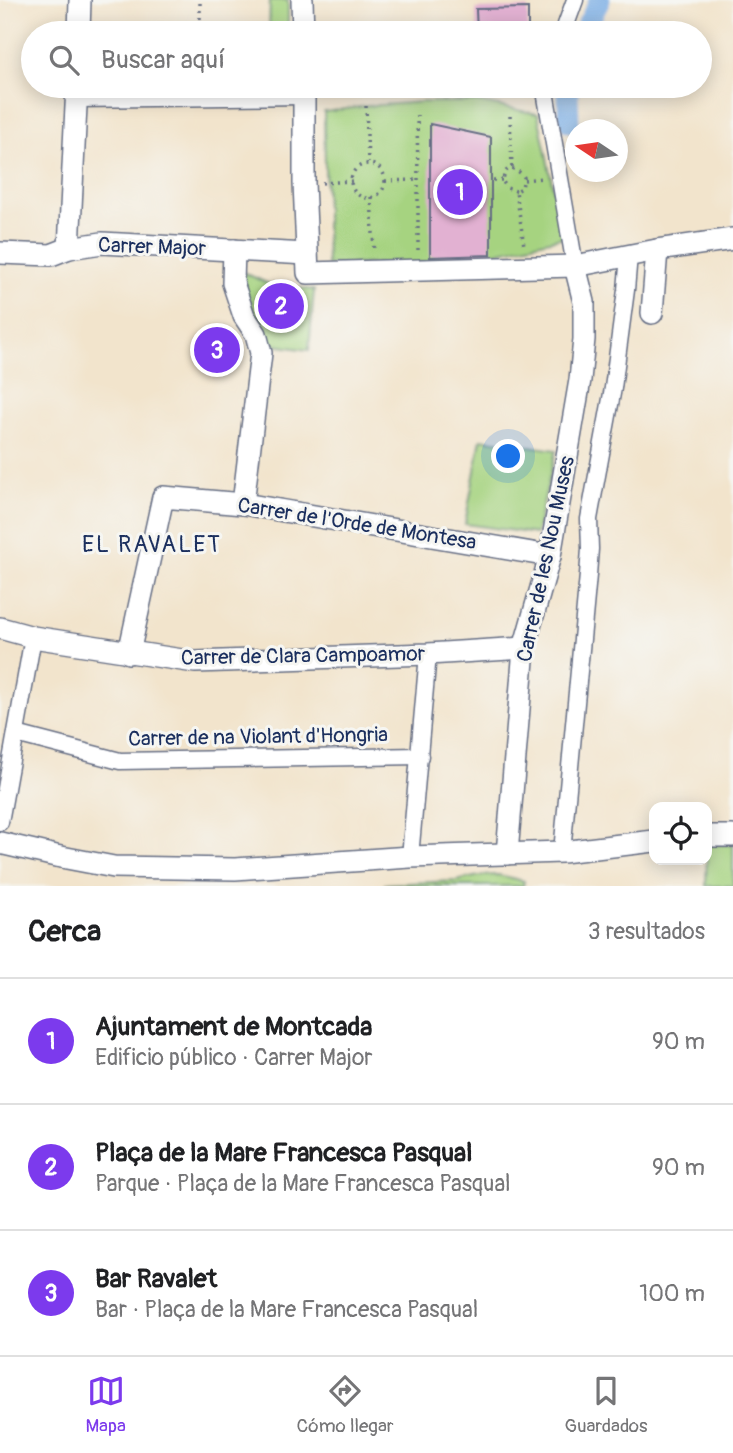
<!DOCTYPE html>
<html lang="es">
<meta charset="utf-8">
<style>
body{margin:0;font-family:Pangolin,sans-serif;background:#f2f2f2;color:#202124}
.controls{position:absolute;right:21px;bottom:21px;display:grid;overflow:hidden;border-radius:14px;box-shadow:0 4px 18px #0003}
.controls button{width:63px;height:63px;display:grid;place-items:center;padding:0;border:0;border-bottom:2px solid #e0e0e0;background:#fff;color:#202124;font:35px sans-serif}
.compass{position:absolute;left:565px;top:119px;width:63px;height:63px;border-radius:50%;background:#fff;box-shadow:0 4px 18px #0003;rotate:283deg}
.you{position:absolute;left:509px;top:457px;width:24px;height:24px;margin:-18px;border:5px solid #fff;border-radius:50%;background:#1a73e8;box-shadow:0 0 0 10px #1a73e833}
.badge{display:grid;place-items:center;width:46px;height:46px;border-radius:50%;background:#7c3aed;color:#fff;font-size:23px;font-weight:700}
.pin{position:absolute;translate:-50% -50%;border:4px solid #fff;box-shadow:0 2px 7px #0006}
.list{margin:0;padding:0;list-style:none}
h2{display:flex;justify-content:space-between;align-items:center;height:91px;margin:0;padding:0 28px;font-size:30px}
h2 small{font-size:23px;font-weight:400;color:#757577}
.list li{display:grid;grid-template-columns:46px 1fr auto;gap:21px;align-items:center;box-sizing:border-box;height:126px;padding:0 28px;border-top:2px solid #e0e0e0}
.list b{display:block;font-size:26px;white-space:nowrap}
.list p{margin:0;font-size:23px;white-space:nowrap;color:#757577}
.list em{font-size:23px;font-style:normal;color:#757577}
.icon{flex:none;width:38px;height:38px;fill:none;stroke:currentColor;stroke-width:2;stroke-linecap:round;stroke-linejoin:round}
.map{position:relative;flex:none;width:733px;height:886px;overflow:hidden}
.search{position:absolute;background:#fff;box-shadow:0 4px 18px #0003;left:21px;right:21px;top:21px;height:77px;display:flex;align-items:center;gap:18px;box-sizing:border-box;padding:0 24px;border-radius:38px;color:#757577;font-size:26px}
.sheet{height:469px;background:#fff}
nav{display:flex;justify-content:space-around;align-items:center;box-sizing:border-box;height:98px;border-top:2px solid #e0e0e0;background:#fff;font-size:19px;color:#757577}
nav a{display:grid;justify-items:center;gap:4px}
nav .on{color:#7c3aed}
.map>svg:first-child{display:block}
</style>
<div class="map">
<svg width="733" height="886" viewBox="0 0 733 886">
<rect width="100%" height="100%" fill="#f6f6f2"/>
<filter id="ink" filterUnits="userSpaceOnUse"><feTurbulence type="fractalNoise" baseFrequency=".0143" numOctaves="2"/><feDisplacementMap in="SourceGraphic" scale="14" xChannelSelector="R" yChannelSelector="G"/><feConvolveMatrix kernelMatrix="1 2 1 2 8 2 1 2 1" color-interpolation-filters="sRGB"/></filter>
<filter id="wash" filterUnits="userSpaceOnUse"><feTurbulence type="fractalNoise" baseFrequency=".00686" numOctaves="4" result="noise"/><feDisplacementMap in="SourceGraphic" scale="28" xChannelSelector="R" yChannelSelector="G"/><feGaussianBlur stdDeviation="1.57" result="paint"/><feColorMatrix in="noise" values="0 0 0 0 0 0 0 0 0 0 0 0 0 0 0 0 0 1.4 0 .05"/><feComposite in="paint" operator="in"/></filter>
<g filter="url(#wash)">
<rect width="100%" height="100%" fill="#f2e4cc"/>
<!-- green -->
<g fill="#a6d380" stroke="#60816f" stroke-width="2">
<polygon points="270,0 288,0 288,33 269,33"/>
<polygon points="422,102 478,102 538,114 563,237 492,253 490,261 327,265 324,112 366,106"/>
<polygon points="240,271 269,284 314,290 309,350 266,344 259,330"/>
<polygon points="481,439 556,450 536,534 465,524"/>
<polygon points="707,845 733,845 733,886 706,886"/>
<polygon points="498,875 524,881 523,886 385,886 385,884 456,881 479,876"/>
</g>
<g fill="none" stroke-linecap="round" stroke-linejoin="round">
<!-- canal -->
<g stroke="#77abe4" stroke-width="21">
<polyline points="583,33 600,0"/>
<polyline points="569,122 568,94 570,86"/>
</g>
</g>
<g id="blocks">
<!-- building -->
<g fill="#e2b1d2">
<polygon points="528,8 528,33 477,33 476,9"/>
<polygon points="430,124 491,137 491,255 430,257"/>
</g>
</g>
</g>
<g filter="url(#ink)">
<use href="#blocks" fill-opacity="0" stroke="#666e84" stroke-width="2"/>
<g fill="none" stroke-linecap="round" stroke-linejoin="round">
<!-- pedestrian casing -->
<g stroke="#666e84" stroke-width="19">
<g id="pedestrian">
<polyline points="563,33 575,0"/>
<polyline points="548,86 546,97 575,266"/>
<polyline points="77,99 304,96"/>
<polyline points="16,734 120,761 420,756"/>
<polyline points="0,822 33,637"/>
<polyline points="562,852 588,575 590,549 589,519 613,388 626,290 629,255"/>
<polyline points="410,857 428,654"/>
</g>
</g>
<!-- minor casing -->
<g stroke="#666e84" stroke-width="24">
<g id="minor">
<polyline points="302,0 303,33"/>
<polyline points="79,33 80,0"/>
<polyline points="304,86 304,183 308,273 575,266 657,250 733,239"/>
<polyline points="69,248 77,86"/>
<polyline points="234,250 233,283 244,316 256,334 261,353 243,504"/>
<polyline points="0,253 51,255 69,248 102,243 307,254"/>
<polyline points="652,313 657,250"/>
<polyline points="0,628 33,637 195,662 428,654 524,648"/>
<polyline points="129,653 163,497 243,504 550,556"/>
<polyline points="707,836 733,836"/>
<polyline points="0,843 56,856 114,867 235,869 410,857 562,852 654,841"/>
<polyline points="507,854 524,648 550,556 580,380 584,339 584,302 575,266"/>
</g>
</g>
<!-- path -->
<g stroke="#666e84" stroke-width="3.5" stroke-dasharray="2 5" stroke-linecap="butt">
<polyline points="200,33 200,0"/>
<polyline points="366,106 368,163"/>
<polyline points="417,115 418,180 418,252"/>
<polyline points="510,116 512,168"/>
<circle cx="368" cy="181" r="17"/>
<polyline points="493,180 503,180"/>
<polyline points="524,180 543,178"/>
<polyline points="385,181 418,180"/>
<polyline points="322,183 352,181"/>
<path d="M 516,191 L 507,188 L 503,182 C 504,165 514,165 524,177 L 522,188 L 516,191 L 524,246"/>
<polyline points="371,197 374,251"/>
</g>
<!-- pedestrian -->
<use href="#pedestrian" stroke="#fff" stroke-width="16"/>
<!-- minor -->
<use href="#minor" stroke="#fff" stroke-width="21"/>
</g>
</g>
<g text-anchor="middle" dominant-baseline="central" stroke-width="6" stroke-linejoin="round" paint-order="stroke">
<!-- street labels -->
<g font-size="21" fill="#1b2f5e" stroke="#f6f6f2">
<text transform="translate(152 247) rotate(2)">Carrer Major</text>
<text transform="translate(357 524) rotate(9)">Carrer de l'Orde de Montesa</text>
<text transform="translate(546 559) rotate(-78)">Carrer de les Nou Muses</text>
<text transform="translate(303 656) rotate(-1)">Carrer de Clara Campoamor</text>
<text transform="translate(258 737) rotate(-1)">Carrer de na Violant d'Hongria</text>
</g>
<!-- neighbourhood labels -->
<g font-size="23" letter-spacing="2" fill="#1b2f5e" stroke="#f6f6f2">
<text x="152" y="544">EL RAVALET</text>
</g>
</g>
</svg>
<div class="controls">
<button><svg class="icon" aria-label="locate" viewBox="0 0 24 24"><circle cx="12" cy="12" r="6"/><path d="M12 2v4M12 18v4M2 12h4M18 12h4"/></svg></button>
</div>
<svg class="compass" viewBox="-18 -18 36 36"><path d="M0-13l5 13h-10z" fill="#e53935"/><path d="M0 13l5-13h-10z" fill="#757577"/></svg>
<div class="you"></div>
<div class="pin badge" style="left:460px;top:192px">1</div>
<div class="pin badge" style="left:281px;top:306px">2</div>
<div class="pin badge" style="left:217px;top:350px">3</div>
<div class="search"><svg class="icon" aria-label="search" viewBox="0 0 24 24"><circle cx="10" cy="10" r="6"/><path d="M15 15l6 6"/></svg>Buscar aquí</div>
</div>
<section class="sheet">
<h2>Cerca<small>3 resultados</small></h2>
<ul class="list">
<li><span class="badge">1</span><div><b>Ajuntament de Montcada</b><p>Edificio público · Carrer Major</p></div><em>90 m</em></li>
<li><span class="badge">2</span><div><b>Plaça de la Mare Francesca Pasqual</b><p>Parque · Plaça de la Mare Francesca Pasqual</p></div><em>90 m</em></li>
<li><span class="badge">3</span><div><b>Bar Ravalet</b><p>Bar · Plaça de la Mare Francesca Pasqual</p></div><em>100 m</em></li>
</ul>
</section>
<nav>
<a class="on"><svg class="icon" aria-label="map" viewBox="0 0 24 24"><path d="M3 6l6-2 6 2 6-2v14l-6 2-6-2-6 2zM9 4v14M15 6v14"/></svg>Mapa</a>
<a><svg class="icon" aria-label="directions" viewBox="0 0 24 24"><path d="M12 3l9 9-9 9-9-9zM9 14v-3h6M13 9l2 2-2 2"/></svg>Cómo llegar</a>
<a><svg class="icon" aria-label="saved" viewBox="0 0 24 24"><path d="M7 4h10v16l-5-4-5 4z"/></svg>Guardados</a>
</nav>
